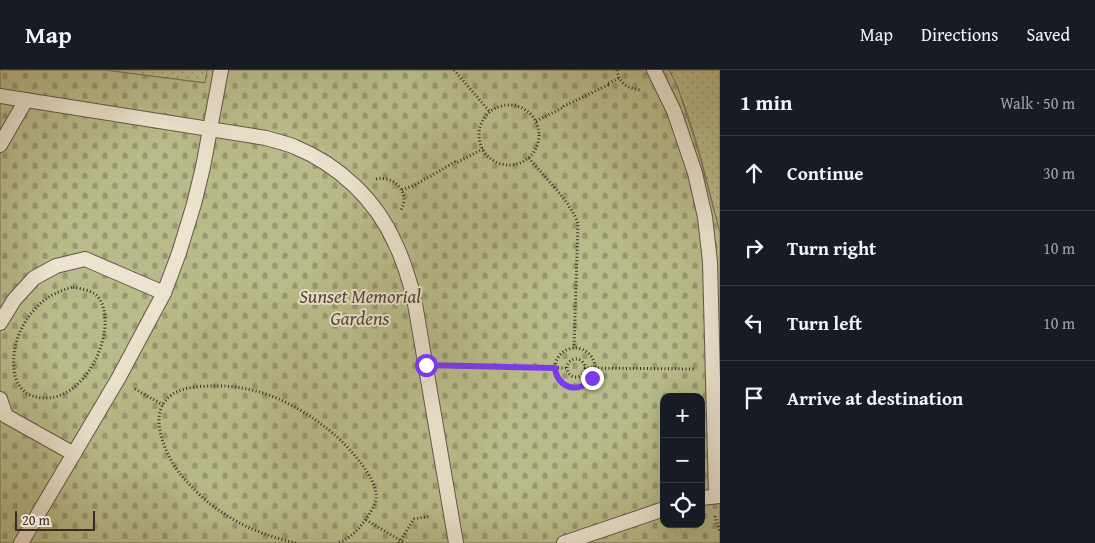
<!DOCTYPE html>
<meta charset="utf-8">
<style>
body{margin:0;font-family:"Gentium Book Plus",serif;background:#20242c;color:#f1f3f6}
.controls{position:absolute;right:15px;bottom:15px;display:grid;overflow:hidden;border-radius:10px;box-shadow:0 5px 20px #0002}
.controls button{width:45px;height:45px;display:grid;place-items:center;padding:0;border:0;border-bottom:1px solid #363941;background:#171b24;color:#f1f3f6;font:25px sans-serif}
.scale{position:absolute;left:15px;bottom:12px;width:80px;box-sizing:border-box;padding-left:5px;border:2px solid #392b25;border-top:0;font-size:14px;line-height:18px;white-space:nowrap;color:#392b25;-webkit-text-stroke:4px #ece4d0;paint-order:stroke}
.stop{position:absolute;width:15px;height:15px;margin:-11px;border:4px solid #7c3aed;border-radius:50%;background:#fff}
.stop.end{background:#7c3aed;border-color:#fff;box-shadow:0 1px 5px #0008}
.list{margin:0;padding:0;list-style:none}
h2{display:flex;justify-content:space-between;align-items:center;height:65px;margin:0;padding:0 20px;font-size:21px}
h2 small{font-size:16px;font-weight:400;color:#9ea1a6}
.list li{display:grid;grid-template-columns:32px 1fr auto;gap:15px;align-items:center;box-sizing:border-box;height:75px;padding:0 20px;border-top:1px solid #363941}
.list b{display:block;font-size:19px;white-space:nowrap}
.list em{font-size:16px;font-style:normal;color:#9ea1a6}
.icon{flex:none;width:28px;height:28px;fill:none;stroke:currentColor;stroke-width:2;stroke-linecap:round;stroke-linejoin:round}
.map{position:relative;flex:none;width:720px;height:473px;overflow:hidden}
header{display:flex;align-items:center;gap:30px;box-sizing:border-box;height:70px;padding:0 25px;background:#171b24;border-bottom:1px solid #363941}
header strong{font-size:24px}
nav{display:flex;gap:28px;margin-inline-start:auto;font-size:18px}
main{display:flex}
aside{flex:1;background:#171b24}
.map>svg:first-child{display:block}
</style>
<header>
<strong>Map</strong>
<nav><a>Map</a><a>Directions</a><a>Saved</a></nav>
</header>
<main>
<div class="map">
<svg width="720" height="473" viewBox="0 0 720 473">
<defs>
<pattern id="grass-dots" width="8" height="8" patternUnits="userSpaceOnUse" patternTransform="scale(1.25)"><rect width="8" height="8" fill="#b9bc8a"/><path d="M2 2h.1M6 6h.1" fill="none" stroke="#979971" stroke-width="1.8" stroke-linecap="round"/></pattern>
<pattern id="cemetery-stones" width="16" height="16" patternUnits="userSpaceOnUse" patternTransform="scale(1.25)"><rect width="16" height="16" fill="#b9bc8a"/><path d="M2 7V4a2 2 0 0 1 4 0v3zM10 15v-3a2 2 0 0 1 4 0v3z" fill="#979971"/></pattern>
</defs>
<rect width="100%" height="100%" fill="#e2d5b7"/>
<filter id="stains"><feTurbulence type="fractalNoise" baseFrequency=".004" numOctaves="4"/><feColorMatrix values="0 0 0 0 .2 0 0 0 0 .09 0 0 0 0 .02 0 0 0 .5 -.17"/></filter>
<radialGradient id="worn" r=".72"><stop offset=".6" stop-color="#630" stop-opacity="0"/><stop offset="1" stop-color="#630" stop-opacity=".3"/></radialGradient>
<!-- grass -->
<g fill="url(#grass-dots)" stroke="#797458">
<polygon points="104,0 207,0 206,13"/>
<path d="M 669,0 L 720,0 L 720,163 C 706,110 694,49 669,0 Z"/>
</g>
<!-- cemetery -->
<path fill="url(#cemetery-stones)" stroke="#797458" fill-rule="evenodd" d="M 0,0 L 104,0 L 205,13 L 207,0 L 669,0 L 677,15 L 698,80 L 720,163 L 720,473 L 0,473 ZM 664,327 L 701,327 L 701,454 L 664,454 Z"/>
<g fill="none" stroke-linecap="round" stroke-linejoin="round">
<!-- lane casing -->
<g stroke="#63564a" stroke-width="16">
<g id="lane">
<polyline points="654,0 674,41 695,103 705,147 710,192 716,426"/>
<path d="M 0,26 L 266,68 C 275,71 286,73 295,77 C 339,95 376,130 395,173 C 404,191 409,209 414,228 L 456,473"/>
<polyline points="0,75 26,30"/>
<polyline points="0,253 14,230 34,208 56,196 85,189 164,223"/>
<polyline points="0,329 6,346 74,384"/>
<polyline points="701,428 720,426"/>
<polyline points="21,473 118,309 164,223 179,183 194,134 203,97 221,0"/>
<polyline points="564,473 664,439"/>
</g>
</g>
<!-- path -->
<g stroke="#392b25" stroke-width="3" stroke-dasharray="1 2.5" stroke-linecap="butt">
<polyline points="454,0 490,42"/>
<path d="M 617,0 C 619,13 628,19 641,20"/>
<circle cx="509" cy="65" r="30"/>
<polyline points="536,51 564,37 564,36 608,15 607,14 619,8"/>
<path d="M 529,88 C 543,106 572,133 578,154 L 574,278"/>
<path d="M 376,109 C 394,105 411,123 401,140"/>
<polyline points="402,120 415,115 455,92 456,93 483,79"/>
<path d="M 73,217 C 81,219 91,220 97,226 C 103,232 104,240 105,247 C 108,285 72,344 28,324 C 22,321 17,313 15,306 C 10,281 19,255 37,237 C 47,226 59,221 73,217 Z"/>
<circle cx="575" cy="298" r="20"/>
<circle cx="576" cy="298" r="9"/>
<polyline points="446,296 567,298"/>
<polyline points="584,298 694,299"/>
<polyline points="135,319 163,335"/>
<polyline points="715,446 720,462"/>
<polyline points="366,450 405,473"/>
<path d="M 296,473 C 270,467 245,458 223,443 C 207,433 193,419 181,405 C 167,388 148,348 167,329 C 178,317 198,316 213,316 C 237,315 262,321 283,331 C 298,338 312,347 325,357 C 342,369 379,407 376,429 C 375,436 371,441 368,446 C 359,459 352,468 337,473"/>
<polyline points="399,473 414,449 431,446"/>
</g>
<!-- lane -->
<use href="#lane" stroke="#ece4d0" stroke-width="14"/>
</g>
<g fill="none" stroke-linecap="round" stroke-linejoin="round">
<!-- route -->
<path stroke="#7c3aed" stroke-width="6" d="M 426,295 L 555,298 C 557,318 579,325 592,308"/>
</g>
<g text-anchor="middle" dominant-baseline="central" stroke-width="4" stroke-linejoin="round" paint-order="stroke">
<!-- park labels -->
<g font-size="19" font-style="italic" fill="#534839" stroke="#ece4d0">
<text x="360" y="226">Sunset Memorial<tspan x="360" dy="22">Gardens</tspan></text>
</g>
</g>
<rect width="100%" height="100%" filter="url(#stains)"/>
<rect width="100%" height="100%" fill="url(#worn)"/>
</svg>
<div class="controls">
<button>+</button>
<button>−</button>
<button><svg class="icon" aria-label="locate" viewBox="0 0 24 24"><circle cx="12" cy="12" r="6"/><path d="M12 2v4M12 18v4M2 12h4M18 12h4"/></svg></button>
</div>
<div class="scale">20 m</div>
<div class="stop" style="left:426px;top:295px"></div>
<div class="stop end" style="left:592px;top:308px"></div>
</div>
<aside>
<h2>1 min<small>Walk · 50 m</small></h2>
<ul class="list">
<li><svg class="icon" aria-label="ahead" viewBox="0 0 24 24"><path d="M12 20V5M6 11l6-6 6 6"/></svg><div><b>Continue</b></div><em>30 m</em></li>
<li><svg class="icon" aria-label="right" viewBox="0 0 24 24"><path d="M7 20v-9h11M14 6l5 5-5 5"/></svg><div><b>Turn right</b></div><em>10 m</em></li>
<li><svg class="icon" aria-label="left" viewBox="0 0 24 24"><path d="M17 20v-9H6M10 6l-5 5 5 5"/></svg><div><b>Turn left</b></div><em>10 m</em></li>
<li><svg class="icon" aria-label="arrive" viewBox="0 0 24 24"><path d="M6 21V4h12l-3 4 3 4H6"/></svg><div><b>Arrive at destination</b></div></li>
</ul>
</aside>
</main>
